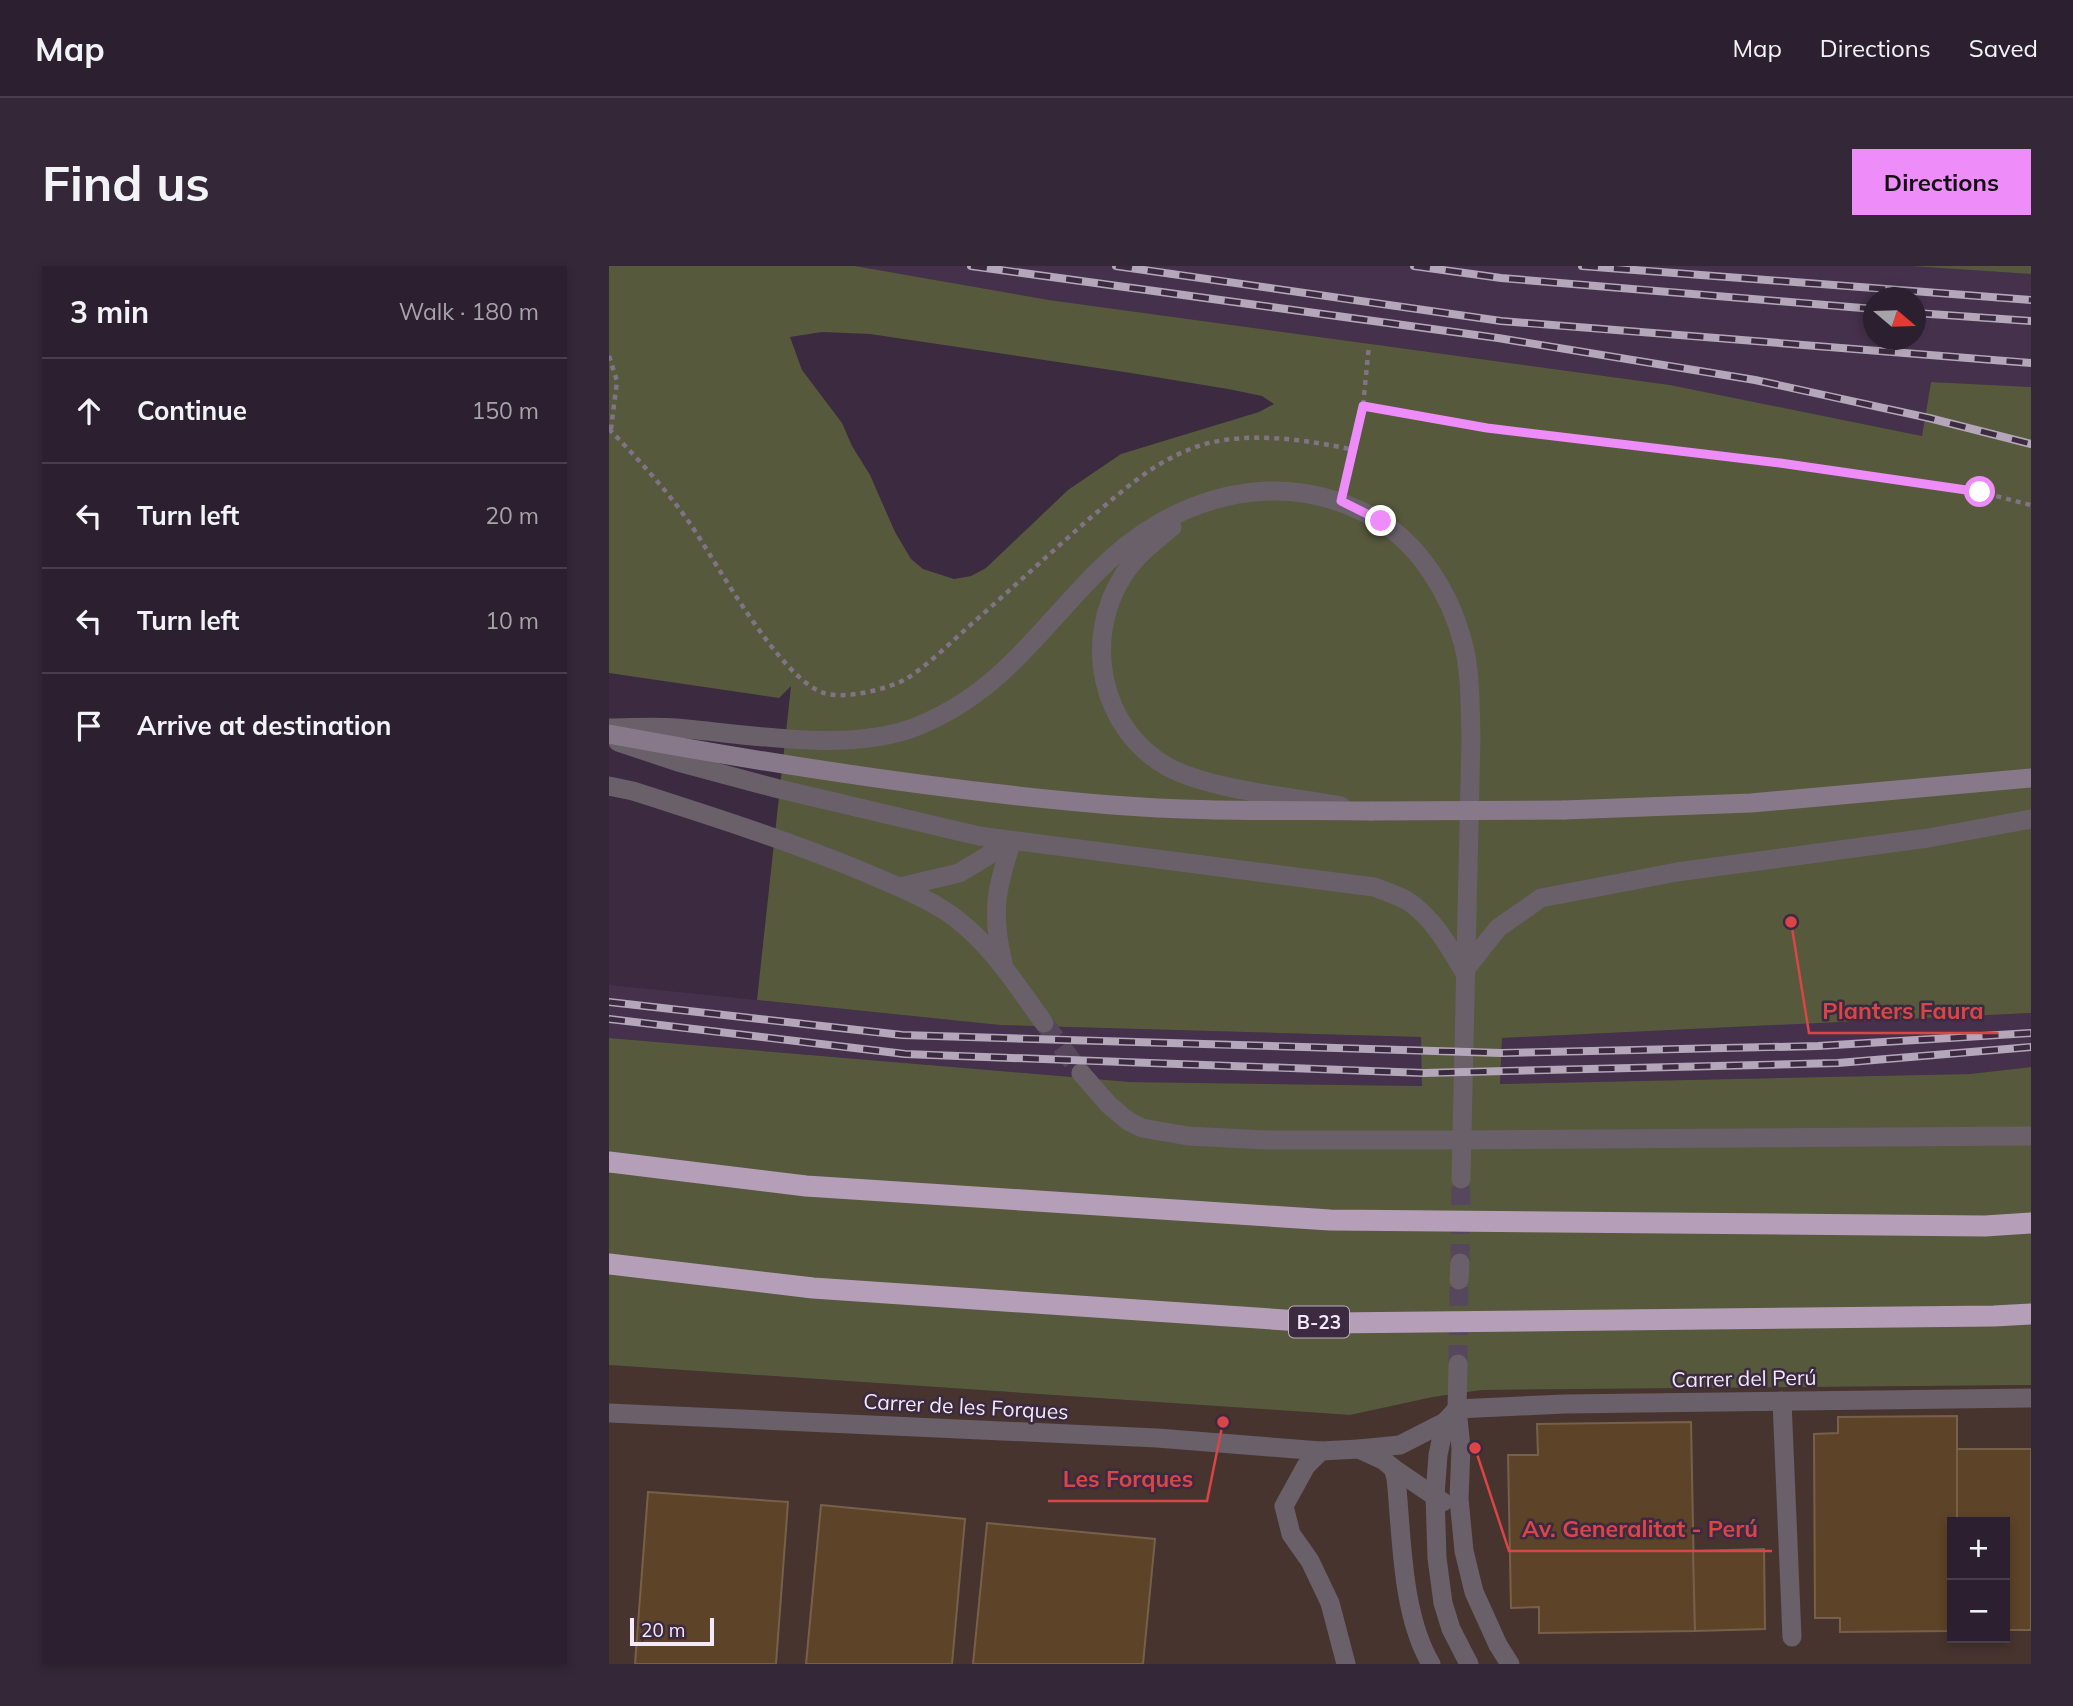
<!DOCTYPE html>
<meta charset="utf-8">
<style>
body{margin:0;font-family:Mulish,sans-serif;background:#342838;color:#f1f3f6}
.controls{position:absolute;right:21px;bottom:21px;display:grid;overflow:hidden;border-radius:0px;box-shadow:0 4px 10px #0003}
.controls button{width:63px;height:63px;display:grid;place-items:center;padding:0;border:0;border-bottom:2px solid #483e4c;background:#2c2030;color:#f1f3f6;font:35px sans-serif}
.compass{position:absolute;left:1254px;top:21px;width:63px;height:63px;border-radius:50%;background:#2c2030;box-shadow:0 4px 10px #0003;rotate:109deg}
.scale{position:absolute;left:21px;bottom:18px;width:84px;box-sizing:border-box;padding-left:7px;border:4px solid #f4e9f8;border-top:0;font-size:19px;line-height:24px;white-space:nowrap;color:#f4e9f8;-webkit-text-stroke:5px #3b2a40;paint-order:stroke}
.stop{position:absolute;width:21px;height:21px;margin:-16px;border:5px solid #ee8cf9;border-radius:50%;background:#fff}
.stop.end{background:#ee8cf9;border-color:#fff;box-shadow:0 2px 7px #0008}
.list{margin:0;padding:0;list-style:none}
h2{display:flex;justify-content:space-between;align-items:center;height:91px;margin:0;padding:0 28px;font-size:30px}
h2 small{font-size:23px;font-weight:400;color:#a6a3ab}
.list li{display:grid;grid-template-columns:46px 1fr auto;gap:21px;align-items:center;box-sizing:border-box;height:105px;padding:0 28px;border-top:2px solid #483e4c}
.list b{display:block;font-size:26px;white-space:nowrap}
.list em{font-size:23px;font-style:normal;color:#a6a3ab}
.icon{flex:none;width:38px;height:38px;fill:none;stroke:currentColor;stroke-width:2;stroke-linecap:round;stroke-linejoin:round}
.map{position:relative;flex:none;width:1422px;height:1398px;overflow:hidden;border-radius:0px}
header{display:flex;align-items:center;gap:42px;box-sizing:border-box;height:98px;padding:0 35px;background:#2c2030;border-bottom:2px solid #483e4c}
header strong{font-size:33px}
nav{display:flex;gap:38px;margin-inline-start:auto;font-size:24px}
.intro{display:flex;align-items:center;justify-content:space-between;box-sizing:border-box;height:168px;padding:0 42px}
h1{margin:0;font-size:49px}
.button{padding:18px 32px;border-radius:0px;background:#ee8cf9;color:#111;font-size:24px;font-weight:700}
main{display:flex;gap:42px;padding:0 42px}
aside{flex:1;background:#2c2030;border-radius:0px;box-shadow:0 4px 10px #0003}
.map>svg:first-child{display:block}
</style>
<header>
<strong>Map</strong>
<nav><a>Map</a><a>Directions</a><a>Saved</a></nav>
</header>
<div class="intro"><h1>Find us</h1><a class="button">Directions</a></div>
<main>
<aside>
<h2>3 min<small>Walk · 180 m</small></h2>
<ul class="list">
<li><svg class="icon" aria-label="ahead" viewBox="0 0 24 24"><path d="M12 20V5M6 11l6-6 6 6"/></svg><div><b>Continue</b></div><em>150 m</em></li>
<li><svg class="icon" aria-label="left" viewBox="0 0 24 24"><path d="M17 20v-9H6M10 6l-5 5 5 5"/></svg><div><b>Turn left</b></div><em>20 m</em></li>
<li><svg class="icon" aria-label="left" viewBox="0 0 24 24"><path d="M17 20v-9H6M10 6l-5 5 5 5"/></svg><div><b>Turn left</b></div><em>10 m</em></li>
<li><svg class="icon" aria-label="arrive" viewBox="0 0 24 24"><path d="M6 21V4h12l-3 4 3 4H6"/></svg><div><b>Arrive at destination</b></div></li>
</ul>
</aside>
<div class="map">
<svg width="1422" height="1398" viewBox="0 0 1422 1398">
<rect width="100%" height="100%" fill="#3b2a40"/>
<!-- built -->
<g fill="#46314d" fill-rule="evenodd">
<path d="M 246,0 L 1301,0 L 1422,8 L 1422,121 L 1322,116 L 1313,170 L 1061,119 L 440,34 ZM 1265,32 L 1307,32 L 1307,74 L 1265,74 Z"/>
<polygon points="0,719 391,759 813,771 813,820 521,816 0,772"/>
<polygon points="1422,747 1422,801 1361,808 891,818 892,772"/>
</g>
<!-- industrial -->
<path fill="#47342f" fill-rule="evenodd" d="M 0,1099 L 741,1149 L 824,1131 L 873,1124 L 1422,1119 L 1422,1398 L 0,1398 ZM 1343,1256 L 1396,1256 L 1396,1372 L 1343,1372 Z"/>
<!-- green -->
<g fill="#56593c" fill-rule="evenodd">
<path d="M 0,0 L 246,0 L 440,34 L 1061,119 L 1313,170 L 1322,116 L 1422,121 L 1422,747 L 893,772 L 891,818 L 1361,808 L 1422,801 L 1422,1119 L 873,1124 L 824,1131 L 741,1149 L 0,1099 L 0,772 L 521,816 L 813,820 L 812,771 L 391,759 L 148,734 L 182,420 L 170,432 L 0,407 ZM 213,66 L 261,68 L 522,107 L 619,123 L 653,130 L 665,138 L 650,146 L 512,188 L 459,224 L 377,302 L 362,310 L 345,313 L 314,303 L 302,293 L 286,266 L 261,209 L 243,180 L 233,157 L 193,104 L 181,71 Z"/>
<polygon points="1301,0 1422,0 1422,8"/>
</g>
<!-- building -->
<g fill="#5d4328" stroke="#77604a" stroke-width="2">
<polygon points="1348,1150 1348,1256 1343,1256 1343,1365 1231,1366 1231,1352 1206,1352 1205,1168 1229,1167 1229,1151"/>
<polygon points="1082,1156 1086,1365 930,1367 930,1341 902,1342 899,1189 929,1189 928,1158"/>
<polygon points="1348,1183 1422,1183 1422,1364 1396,1364 1396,1256 1348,1256"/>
<polygon points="39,1226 179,1236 167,1398 26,1398"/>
<polygon points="212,1239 356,1253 343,1398 197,1398"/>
<polygon points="378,1257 546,1273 534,1398 364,1398"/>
<polygon points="1155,1283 1156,1363 1086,1365 1084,1285"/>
</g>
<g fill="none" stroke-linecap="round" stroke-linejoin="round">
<!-- tertiary-tunnel -->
<g stroke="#57475c" stroke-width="19" stroke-dasharray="19 10" stroke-linecap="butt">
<polyline points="435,757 472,807"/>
<polyline points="851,997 852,913"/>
<polyline points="849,1098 850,1014"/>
</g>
<!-- path -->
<g stroke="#817386" stroke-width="4.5" stroke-dasharray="5 5" stroke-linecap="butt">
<polyline points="0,90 8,115 2,163"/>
<polyline points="754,140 878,162 1171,197 1371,226 1422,239"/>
<path d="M 0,163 C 29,193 58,224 82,259 C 109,299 171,413 215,427 C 235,434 279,423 297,413 C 319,399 339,379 358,362 C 399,326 439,289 480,253 C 511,227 541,199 579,184 C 628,163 695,173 745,184"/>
<polyline points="737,217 754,140 760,79"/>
</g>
<!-- minor -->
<g stroke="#69606a" stroke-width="19">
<polyline points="1173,1135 1183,1371"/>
<polyline points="848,1143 955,1138 1422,1132"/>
<path d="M 0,1147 L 548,1172 L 712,1185 L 750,1183 L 774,1194 L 784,1202 L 787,1212 C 793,1269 792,1348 822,1398"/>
<polyline points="712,1185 697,1200 675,1240 682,1268 701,1295 721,1337 737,1398"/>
</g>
<!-- tertiary -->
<g stroke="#69606a" stroke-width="19">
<path d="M 563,261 C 546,275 525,291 514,310 C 473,374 492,464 559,501 C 601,524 684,531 732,540"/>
<path d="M 0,462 C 22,462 45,460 67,462 C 140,468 241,488 309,460 C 392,426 429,365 489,305 C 562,231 667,199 762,250 C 809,275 841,327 854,377 C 862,407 861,441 862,472 L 852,913"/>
<path d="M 9,476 L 69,496 L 166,522 L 370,570 L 765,621 C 776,625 787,629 797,634 C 823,650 839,679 854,704"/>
<path d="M 0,520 L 24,525 C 102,550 180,575 255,606 C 285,619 326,635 350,655 C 385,683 409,721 435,757"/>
<polyline points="291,621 350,607 403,575"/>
<path d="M 394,697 C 382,648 387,622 403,575"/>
<polyline points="855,705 889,662 932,632 1068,606 1319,572 1422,553"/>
<polyline points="472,807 500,839 519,855 533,862 579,870 657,874 834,874 1422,870"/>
<polyline points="850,1014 851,997"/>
<polyline points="849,1098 848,1143 852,1182 850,1233 855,1285 865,1326 889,1379 901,1398"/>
<polyline points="848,1143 836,1156 829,1189 826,1229 828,1292 834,1337 842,1363 860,1398"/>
<polyline points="750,1183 791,1179 836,1156"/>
<polyline points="784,1202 834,1236"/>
</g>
<!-- secondary -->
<g stroke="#88798a" stroke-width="19">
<path d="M 0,468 C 167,499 334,525 503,539 C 589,546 676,544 762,545"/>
<polyline points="955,544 1142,537 1422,512"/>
</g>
<!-- motorway -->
<g stroke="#b59eb8" stroke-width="21">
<polyline points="0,896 197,920 721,954 1376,960 1422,957"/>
<polyline points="0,998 204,1022 721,1057 1385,1050 1422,1048"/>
</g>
<!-- rail casing -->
<g stroke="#b4a7b9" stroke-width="8">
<g id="rail">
<polyline points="362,0 889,72 1146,114 1320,152 1422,178"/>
<polyline points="507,0 892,55 1422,97"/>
<polyline points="805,0 892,12 1265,43"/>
<polyline points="973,0 1422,34"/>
<polyline points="1307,47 1422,55"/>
<polyline points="0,736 293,769 892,787 1209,780 1422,767"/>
<polyline points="0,753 296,788 815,807 1229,797 1422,781"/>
</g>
</g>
<!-- rail -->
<use href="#rail" stroke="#3b2a40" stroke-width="5" stroke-dasharray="16" stroke-linecap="butt"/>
<!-- secondary-bridge -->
<polyline stroke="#88798a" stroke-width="19" points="762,545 955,544"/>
</g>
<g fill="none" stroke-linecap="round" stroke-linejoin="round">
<!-- route -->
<polyline stroke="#ee8cf9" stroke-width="9" points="772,255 732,235 754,140 878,162 1171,197 1371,226"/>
</g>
<g text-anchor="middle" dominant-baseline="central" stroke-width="5" stroke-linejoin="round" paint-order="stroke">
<!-- shield labels -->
<rect fill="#3b2a40" stroke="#bcb0c1" stroke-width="2" x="680" y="1040.5" width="60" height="31" rx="5"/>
<g font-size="19" font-weight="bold" fill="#f4e9f8">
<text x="710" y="1056">B-23</text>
</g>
<!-- street labels -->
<g font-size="21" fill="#f4e9f8" stroke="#3b2a40">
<text transform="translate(1135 1112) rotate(-1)">Carrer del Perú</text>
<text transform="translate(357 1140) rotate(3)">Carrer de les Forques</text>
</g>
</g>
<!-- callouts -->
<path fill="none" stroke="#da4547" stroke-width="2.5" d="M1182 656L1200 767H1389M614 1156L598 1235H439M866 1182L900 1285H1163"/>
<g fill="#da4547" stroke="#3b2a40" stroke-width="2.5">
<circle cx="1182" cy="656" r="7"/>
<circle cx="614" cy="1156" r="7"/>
<circle cx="866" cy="1182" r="7"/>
</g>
<g font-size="23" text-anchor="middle" font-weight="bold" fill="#da4547" stroke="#3b2a40" stroke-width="5" stroke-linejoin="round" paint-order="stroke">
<text x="1294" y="753">Planters Faura</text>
<text x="519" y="1221">Les Forques</text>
<text x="1031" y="1271">Av. Generalitat - Perú</text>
</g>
</svg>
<div class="controls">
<button>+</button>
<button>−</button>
</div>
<svg class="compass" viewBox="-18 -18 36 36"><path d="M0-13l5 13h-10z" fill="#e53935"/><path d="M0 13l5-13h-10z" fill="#a6a3ab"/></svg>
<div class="scale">20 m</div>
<div class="stop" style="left:1371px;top:226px"></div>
<div class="stop end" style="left:772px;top:255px"></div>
</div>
</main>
